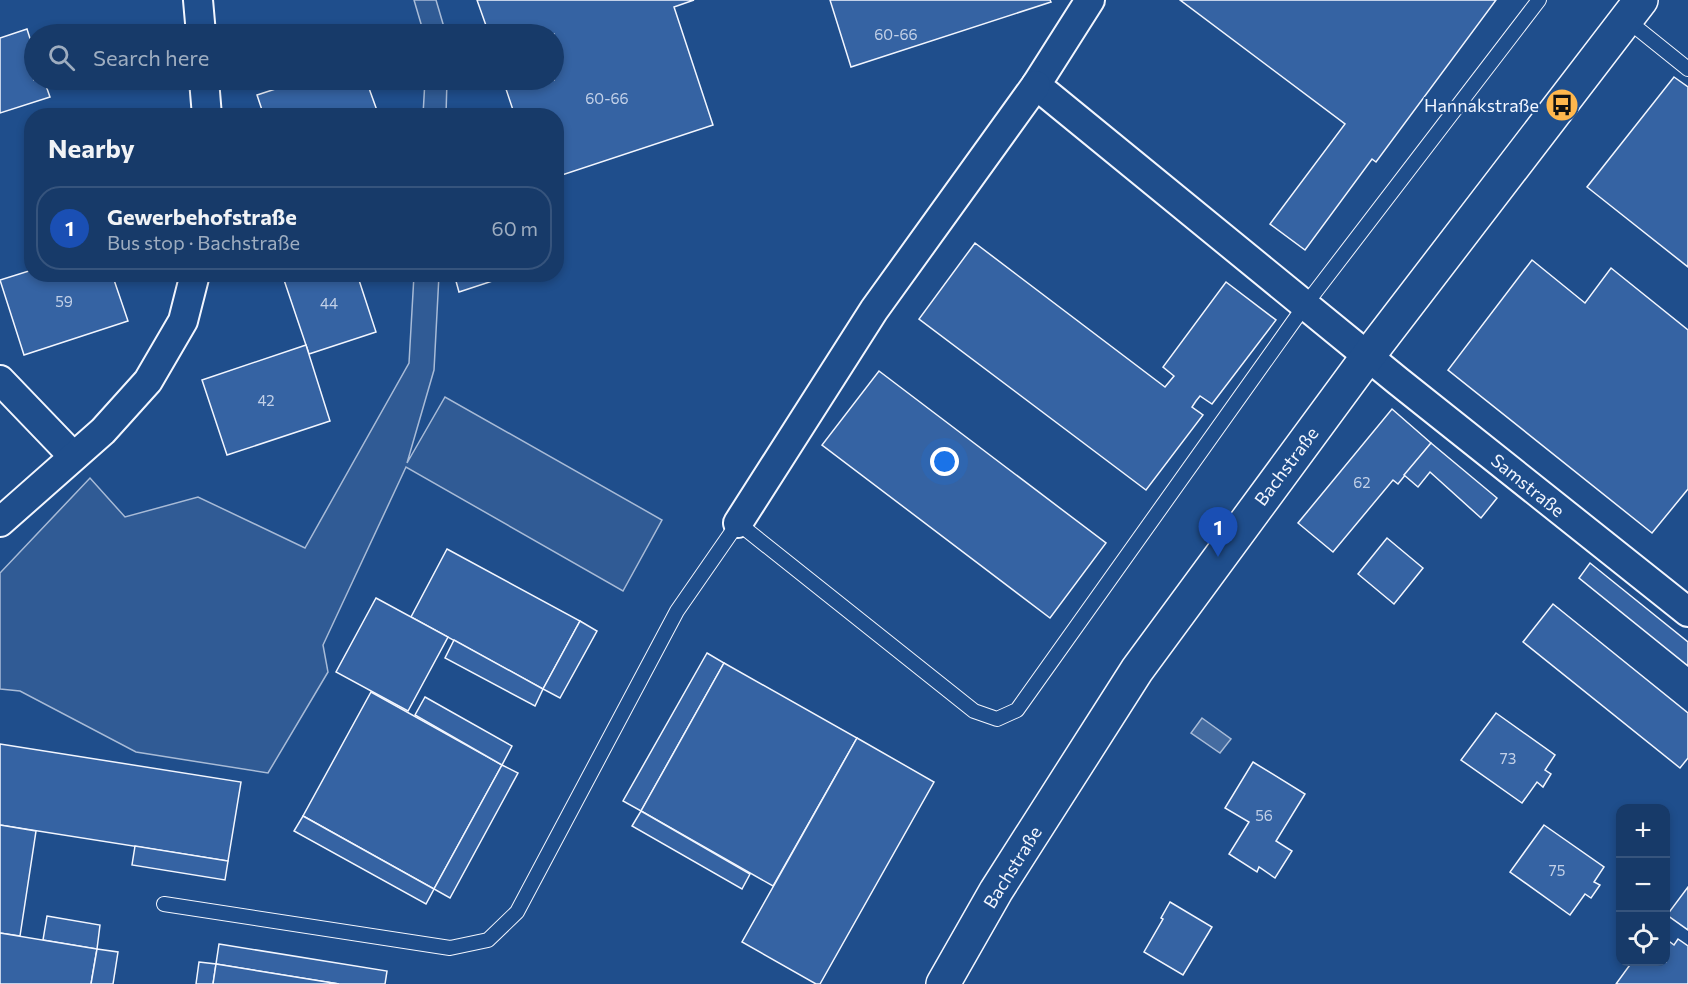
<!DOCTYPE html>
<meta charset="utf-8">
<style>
body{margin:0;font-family:Commissioner,sans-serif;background:#20416f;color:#f1f3f6}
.controls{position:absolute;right:18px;bottom:18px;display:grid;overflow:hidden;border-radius:12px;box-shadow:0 3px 9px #0003}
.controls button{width:54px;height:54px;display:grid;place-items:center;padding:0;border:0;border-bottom:2px solid #36547d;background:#173a69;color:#f1f3f6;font:30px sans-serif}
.you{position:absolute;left:945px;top:462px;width:21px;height:21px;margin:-15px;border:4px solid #fff;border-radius:50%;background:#1a73e8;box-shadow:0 0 0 9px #1a73e833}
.badge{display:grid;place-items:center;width:39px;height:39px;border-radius:50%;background:#ffb74d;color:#fff;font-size:20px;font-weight:700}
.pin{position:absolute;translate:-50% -50px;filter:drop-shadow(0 2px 3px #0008)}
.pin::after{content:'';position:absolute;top:32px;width:21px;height:18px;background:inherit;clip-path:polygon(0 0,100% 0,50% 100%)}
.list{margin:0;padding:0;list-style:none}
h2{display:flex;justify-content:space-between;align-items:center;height:78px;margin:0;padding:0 24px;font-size:26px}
h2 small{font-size:20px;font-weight:400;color:#9eadc0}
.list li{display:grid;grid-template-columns:39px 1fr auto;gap:18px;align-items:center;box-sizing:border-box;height:84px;margin:0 12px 12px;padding:0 12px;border:2px solid #36547d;border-radius:24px}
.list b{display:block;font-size:22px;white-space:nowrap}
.list p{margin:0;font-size:20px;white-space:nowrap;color:#9eadc0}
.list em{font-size:20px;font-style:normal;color:#9eadc0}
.icon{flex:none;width:33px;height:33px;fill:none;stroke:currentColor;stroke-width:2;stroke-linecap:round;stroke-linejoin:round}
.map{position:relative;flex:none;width:1688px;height:984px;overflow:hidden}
.search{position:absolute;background:#173a69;box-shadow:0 3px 9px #0003;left:24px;top:24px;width:540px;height:66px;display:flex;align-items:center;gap:15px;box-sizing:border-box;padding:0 21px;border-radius:33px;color:#9eadc0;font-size:22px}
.panel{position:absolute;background:#173a69;box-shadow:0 3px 9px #0003;left:24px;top:108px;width:540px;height:174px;border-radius:24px}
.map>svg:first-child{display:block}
</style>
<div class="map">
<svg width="1688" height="984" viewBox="0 0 1688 984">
<rect width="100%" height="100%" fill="#1f4e8c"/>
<!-- built -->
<g fill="#305b95" stroke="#a8bbd7" stroke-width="1.5">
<polygon points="414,0 436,0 446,34 424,34"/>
<polygon points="425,80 447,80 446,115 423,115"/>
<polygon points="414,275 439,275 434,370 407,463 445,397 662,520 623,591 406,467 323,645 328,672 268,773 136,752 20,691 0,689 0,573 90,478 125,517 198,497 305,548 409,363"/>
</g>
<!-- water -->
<polygon fill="#446ba0" stroke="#a8bbd7" stroke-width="1.5" points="1202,718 1231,739 1220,753 1191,733"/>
<!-- building -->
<g fill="#3563a3" stroke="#f2f6ff" stroke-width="1.5">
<polygon points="477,0 694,0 674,7 713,125 556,177 556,116 515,116 503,80 554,80 554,34 489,34"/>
<polygon points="830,0 1050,0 1051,2 851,67"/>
<polygon points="1180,0 1496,0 1376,162 1372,159 1305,250 1270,224 1345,124"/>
<polygon points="27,29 34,51 34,80 44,80 50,97 0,113 0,38"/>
<polygon points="1674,77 1688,87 1688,267 1587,187"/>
<polygon points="303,80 366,80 379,116 264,116 257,95"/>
<polygon points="975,243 1165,387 1174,376 1163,367 1226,282 1276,320 1212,404 1200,396 1196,401 1192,407 1203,415 1146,490 919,319"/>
<polygon points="1532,260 1585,303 1611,268 1688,330 1688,489 1652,533 1448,370"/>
<polygon points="32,270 32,274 112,274 128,321 24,355 0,280"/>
<polygon points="282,274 357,274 376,332 309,354"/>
<polygon points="454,274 514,274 459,292"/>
<polygon points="306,345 330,421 227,455 202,380"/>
<polygon points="879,371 1106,543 1050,618 822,445"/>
<polygon points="1392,409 1431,443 1398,484 1393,480 1333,552 1298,523"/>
<polygon points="1431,443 1497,498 1481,518 1430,472 1418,487 1404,475"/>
<polygon points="1387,538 1423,568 1394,604 1358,574"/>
<polygon points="447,549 580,621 543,689 411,617"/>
<polygon points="1590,563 1688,642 1688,666 1579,578"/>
<polygon points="376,598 448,637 408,711 336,672"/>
<polygon points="1553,604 1688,713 1688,758 1680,768 1523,642"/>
<polygon points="580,621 597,631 560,698 543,689"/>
<polygon points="454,640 543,689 535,706 445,658"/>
<polygon points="707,653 724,663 641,811 623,801"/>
<polygon points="724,663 857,738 773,886 641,811"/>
<polygon points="371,692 502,765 434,889 303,816"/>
<polygon points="425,697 512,746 502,765 415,715"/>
<polygon points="1496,713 1555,755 1545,770 1551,774 1543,787 1537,782 1522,803 1461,760"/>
<polygon points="857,738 934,782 820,984 816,984 742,942"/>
<polygon points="0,744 241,782 228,861 0,825"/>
<polygon points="1253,762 1305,794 1276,841 1292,851 1275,878 1259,867 1257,872 1229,854 1249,822 1225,808"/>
<polygon points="502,765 518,773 450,898 434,889"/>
<polygon points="641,811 750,874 742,889 632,826"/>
<polygon points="303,816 434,889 426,904 294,831"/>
<polygon points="0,825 36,831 20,936 0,933"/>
<polygon points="1544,825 1604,867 1594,882 1600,885 1591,898 1585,894 1570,915 1510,872"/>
<polygon points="135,846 228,861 225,880 132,865"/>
<polygon points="1688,887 1688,930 1667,915"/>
<polygon points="1170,902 1212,927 1183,975 1144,952 1163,919 1161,918"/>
<polygon points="47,916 100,925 97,949 43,940"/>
<polygon points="0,933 97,949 91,984 0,984"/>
<polygon points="1666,939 1674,945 1678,939 1688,946 1688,984 1616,984 1632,962 1666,962"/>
<polygon points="219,944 387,971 385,984 339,984 216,964"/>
<polygon points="97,949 118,952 113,984 91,984"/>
<polygon points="199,962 216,964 213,984 196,984"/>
<polygon points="216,964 339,984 213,984"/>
</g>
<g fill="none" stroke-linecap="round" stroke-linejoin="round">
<!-- service casing -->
<g stroke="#f2f6ff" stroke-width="16">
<g id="service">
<polyline points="1627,20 1688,69"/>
<polyline points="164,904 450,948 488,940 517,912 677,611 738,523 974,711 997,719 1017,710 1306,304 1539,0"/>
</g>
</g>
<!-- minor casing -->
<g stroke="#f2f6ff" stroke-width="32">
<g id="minor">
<polyline points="198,0 201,34"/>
<polyline points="1090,0 1036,85 1398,381 1688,612"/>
<polyline points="204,80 207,116"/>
<polyline points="0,380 73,456"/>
<polyline points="0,522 103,431 148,381 183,321 195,274"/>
<polyline points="738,523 874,310 1036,85"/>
</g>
</g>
<!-- tertiary casing -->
<g stroke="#f2f6ff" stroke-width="36">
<polyline id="tertiary" points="943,984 996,891 1137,670 1368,356 1641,0"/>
</g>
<!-- service -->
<use href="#service" stroke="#1f4e8c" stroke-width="14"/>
<!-- minor -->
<use href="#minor" stroke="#1f4e8c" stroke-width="28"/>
<!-- tertiary -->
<use href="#tertiary" stroke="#1f4e8c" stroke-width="33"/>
</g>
<!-- icons -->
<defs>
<g id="bus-disc" transform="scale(1.725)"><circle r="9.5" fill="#ffb74d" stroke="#1f4e8c"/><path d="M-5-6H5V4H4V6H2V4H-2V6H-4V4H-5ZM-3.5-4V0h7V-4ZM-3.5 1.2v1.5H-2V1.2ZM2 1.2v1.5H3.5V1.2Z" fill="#111"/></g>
</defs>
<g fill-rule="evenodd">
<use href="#bus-disc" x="1562" y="105"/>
</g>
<g text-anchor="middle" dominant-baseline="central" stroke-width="4.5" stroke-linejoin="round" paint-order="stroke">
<!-- number labels -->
<g font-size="15" fill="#c3d1e8">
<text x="896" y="34">60-66</text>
<text x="607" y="98">60-66</text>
<text x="64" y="301">59</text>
<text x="329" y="303">44</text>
<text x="266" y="400">42</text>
<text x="1362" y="482">62</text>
<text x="1508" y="758">73</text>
<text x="1264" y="815">56</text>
<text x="1557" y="870">75</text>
</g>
<!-- poi labels -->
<g font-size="18" fill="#f2f6ff" stroke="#1f4e8c" text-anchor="end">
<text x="1539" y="105">Hannakstraße</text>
</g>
<!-- street labels -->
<g font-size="18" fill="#f2f6ff" stroke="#1f4e8c">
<text transform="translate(1286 466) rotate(-53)">Bachstraße</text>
<text transform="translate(1528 485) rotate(39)">Samstraße</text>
<text transform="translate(1012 867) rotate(-58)">Bachstraße</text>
</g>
</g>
</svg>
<div class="controls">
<button>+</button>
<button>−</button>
<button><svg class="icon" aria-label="locate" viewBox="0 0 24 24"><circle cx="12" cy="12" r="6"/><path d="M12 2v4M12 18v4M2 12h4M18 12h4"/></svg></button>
</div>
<div class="you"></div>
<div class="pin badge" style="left:1218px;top:557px;background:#1a4fb4">1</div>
<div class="search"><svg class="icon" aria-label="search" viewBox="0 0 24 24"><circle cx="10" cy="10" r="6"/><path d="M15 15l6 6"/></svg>Search here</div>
<section class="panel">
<h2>Nearby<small></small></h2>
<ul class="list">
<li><span class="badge" style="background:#1a4fb4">1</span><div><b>Gewerbehofstraße</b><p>Bus stop · Bachstraße</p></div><em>60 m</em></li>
</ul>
</section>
</div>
